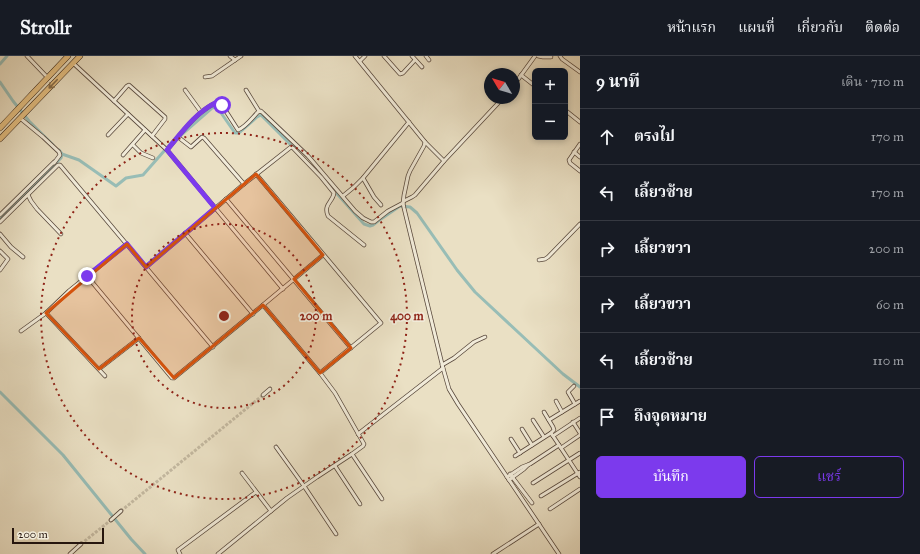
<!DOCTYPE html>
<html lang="th">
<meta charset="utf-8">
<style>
body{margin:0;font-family:"IM FELL Great Primer","Noto Serif Thai",serif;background:#20242c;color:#f1f3f6}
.controls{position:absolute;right:12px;top:12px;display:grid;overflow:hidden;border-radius:6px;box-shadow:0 2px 6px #0003}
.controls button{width:36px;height:36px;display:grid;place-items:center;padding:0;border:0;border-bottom:1px solid #363941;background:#171b24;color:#f1f3f6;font:20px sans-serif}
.compass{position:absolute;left:484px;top:12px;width:36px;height:36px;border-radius:50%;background:#171b24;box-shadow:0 2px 6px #0003;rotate:308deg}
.scale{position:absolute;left:12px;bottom:10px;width:92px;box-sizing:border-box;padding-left:4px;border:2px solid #27160e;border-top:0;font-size:11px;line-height:14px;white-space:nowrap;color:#27160e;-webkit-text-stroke:3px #f1ebd9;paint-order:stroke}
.stop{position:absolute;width:12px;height:12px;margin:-9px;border:3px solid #7c3aed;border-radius:50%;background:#fff}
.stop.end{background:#7c3aed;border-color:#fff;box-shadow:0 1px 4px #0008}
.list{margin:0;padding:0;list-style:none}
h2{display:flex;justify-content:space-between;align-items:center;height:52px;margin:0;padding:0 16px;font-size:17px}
h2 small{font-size:13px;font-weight:400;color:#9ea1a6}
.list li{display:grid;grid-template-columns:26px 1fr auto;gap:12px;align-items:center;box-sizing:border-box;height:56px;padding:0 16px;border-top:1px solid #363941}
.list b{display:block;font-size:15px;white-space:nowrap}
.list em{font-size:13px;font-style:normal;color:#9ea1a6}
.actions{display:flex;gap:8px;padding:12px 16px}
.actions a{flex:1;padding:9px 0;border:1px solid #7c3aed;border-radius:6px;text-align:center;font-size:14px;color:#7c3aed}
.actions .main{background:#7c3aed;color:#fff}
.icon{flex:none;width:22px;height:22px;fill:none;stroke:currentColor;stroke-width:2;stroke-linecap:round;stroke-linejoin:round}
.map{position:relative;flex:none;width:580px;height:498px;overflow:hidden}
header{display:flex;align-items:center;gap:24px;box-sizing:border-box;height:56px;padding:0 20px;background:#171b24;border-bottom:1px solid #363941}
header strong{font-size:19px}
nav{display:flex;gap:22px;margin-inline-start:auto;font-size:14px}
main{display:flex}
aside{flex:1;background:#171b24}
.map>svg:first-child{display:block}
</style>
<header>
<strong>Strollr</strong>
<nav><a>หน้าแรก</a><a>แผนที่</a><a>เกี่ยวกับ</a><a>ติดต่อ</a></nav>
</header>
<main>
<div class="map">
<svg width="580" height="498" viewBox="0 0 580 498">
<rect width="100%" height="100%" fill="#eae0c4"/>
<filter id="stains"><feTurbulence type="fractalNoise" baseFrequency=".005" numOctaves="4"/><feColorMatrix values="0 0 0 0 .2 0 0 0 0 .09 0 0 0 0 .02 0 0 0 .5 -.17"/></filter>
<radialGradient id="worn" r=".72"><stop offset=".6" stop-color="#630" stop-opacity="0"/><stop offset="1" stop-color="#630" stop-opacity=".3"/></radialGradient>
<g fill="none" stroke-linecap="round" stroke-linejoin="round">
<!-- canal -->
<g stroke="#98bdb6" stroke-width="3">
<polyline points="0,8 7,0"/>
<polyline points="0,26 13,45 29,65 53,89"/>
<polyline points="180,80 212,52 216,51 219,54 235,77 239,77 257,61 261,59 294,92"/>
<polyline points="59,94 62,98 79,104 116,130 126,122 143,119 172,86"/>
<polyline points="323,122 364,168 370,170 373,169 378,165 400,150 410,151 417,157 457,214 475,236 563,318 580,331"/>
<polyline points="0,162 61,102 62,98"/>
<polyline points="0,336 63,399 131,483 145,498"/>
</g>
<!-- minor-tunnel -->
<g stroke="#c3b8a0" stroke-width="3" stroke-dasharray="3 1.5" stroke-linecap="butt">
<polyline points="121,455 263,339"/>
<polyline points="81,488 111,464"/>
</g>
<!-- minor casing -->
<g stroke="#58483c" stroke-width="4.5">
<g id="minor">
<polyline points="27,0 48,22"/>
<polyline points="230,0 235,4"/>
<polyline points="355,0 425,86 424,90 410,115 408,120 404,139 403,147 404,152 443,312 449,333 458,348 559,498"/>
<polyline points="384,0 400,18 403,17 415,4"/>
<polyline points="412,0 422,11"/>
<polyline points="426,0 429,4"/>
<polyline points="538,0 543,1 551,1"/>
<polyline points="560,0 562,3 580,16"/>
<polyline points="360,5 365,0"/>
<polyline points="73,7 167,94 283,233"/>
<polyline points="521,19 535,30"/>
<polyline points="205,21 212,20 241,0"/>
<polyline points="514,29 535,0"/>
<polyline points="185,34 201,56"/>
<polyline points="246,34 259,55"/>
<polyline points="114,45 127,30 129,29 165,61 165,63 152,80"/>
<polyline points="565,54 580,66"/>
<polyline points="20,62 43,81 59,96 60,99 54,107"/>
<polyline points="108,79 128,58"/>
<polyline points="178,81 191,91 202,81 204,82 244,128"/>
<polyline points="425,86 444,105"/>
<polyline points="580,88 569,104 570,107 580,115"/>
<polyline points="133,89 141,97 153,102"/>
<path d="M 167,94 C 180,79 200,51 219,46 L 222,49 L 238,74 C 246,71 252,62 258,56 L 261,55 L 263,57 L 308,100 L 355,155 L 363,162 L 371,166 L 374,166 L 388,155 L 403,147"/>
<polyline points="574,96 580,101"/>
<polyline points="123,99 145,74"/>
<polyline points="256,118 381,267 320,317"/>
<polyline points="363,122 374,141 381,149"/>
<polyline points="28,139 31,145 37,153 61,178"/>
<polyline points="343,140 354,131 363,122 409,66"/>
<polyline points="226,143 351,292"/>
<polyline points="404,145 412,141 415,139 444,105 503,42"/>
<polyline points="0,159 54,106"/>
<polyline points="0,166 54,113 58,109 60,109 213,291"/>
<polyline points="185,177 253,258"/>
<polyline points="0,178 11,191 23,201"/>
<polyline points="0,195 8,203 0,214"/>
<polyline points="539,204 545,203 548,201 580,168"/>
<path d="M 146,211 L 244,128 L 291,91 L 293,92 L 321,121 L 334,137 C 333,146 323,148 328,160 L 364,189"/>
<polyline points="87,220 172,322 174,322 263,249 323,199"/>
<polyline points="46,257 105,320"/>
<polyline points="21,275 46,257 69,235 127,188"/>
<polyline points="442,309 454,302 474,286 485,281"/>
<polyline points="99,313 139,282"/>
<polyline points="574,330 568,336 575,348"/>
<polyline points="263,339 270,333"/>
<polyline points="556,345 562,356"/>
<polyline points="544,356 553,371 554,374 551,377"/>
<polyline points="533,364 544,381"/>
<polyline points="549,364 580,345"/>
<polyline points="573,366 580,377"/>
<polyline points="522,373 532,389"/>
<polyline points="358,378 443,312"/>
<polyline points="553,380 580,362"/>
<polyline points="511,383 520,397"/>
<polyline points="276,391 304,430 336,478"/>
<polyline points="561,392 580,379"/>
<polyline points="352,398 382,443"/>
<polyline points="515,400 551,377 559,389"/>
<polyline points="335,410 360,448"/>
<polyline points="242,417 271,455"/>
<polyline points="510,418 532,447"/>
<polyline points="507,421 522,411 530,408 559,389 580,421"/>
<polyline points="509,424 524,413 528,409"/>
<polyline points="533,427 580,397"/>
<polyline points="541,440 580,416"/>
<polyline points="550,453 580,433"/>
<polyline points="111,464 121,455"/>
<polyline points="70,498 81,488"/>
<polyline points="180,498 178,494 256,436"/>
<polyline points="218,498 287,442 317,421 352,398 363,390 364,388 335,337 320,317 263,249"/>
<polyline points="493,498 539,468"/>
</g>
</g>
<!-- primary casing -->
<g stroke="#27160e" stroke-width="6">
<g id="primary">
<polyline points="0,72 68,0"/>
<polyline points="0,83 80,0"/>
</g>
</g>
<!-- minor -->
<use href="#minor" stroke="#f1ebd9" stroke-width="3"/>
<!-- primary -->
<use href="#primary" stroke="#e5c082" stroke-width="5"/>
</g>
<!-- one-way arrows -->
<defs><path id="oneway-shaft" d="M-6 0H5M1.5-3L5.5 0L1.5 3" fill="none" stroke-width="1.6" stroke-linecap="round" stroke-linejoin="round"/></defs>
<use stroke="#866b48" href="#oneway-shaft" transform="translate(53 28) rotate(134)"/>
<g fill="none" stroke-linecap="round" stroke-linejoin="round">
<!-- route -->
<path stroke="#7c3aed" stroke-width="5" d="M 87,220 L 127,188 L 146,211 L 215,152 L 167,94 C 182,76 196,56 217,46 L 220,47 L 222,49"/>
</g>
<!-- marked area -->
<path fill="#d5520c" fill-opacity="0.2" stroke="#d5520c" stroke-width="3" stroke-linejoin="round" d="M 256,118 L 323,199 L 294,223 L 351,292 L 320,317 L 263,249 L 174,322 L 139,282 L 99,313 L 46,257 L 127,188 L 146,211 Z"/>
<!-- distance rings -->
<g fill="none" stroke="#8f2418" stroke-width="2" stroke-dasharray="2 4">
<circle cx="224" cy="260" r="92"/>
<circle cx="224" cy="260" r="183"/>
</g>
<circle cx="224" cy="260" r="6" fill="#8f2418" stroke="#f1ebd9" stroke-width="2"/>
<g font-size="12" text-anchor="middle" font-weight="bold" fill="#8f2418" stroke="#f1ebd9" stroke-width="3.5" stroke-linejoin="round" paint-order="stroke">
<text x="316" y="264">200 m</text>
<text x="407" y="264">400 m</text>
</g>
<rect width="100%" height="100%" filter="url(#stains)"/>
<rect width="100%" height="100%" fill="url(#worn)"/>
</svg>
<div class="controls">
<button>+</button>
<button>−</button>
</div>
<svg class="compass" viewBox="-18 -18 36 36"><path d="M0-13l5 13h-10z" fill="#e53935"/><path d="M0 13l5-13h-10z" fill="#9ea1a6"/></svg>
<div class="scale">200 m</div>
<div class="stop" style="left:222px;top:49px"></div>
<div class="stop end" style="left:87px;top:220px"></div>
</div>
<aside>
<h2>9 นาที<small>เดิน · 710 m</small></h2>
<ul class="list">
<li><svg class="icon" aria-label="ahead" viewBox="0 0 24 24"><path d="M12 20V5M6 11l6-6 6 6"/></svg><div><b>ตรงไป</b></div><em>170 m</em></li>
<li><svg class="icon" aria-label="left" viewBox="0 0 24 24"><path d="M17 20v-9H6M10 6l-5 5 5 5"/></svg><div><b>เลี้ยวซ้าย</b></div><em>170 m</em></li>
<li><svg class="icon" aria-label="right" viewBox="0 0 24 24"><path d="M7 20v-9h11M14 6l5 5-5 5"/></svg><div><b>เลี้ยวขวา</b></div><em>200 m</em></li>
<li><svg class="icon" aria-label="right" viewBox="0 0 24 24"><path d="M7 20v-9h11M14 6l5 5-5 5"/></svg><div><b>เลี้ยวขวา</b></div><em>60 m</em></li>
<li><svg class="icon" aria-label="left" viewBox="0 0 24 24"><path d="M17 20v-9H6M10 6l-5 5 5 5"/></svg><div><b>เลี้ยวซ้าย</b></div><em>110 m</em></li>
<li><svg class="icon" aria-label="arrive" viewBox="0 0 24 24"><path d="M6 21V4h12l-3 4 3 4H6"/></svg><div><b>ถึงจุดหมาย</b></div></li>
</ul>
<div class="actions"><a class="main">บันทึก</a><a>แชร์</a></div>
</aside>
</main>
